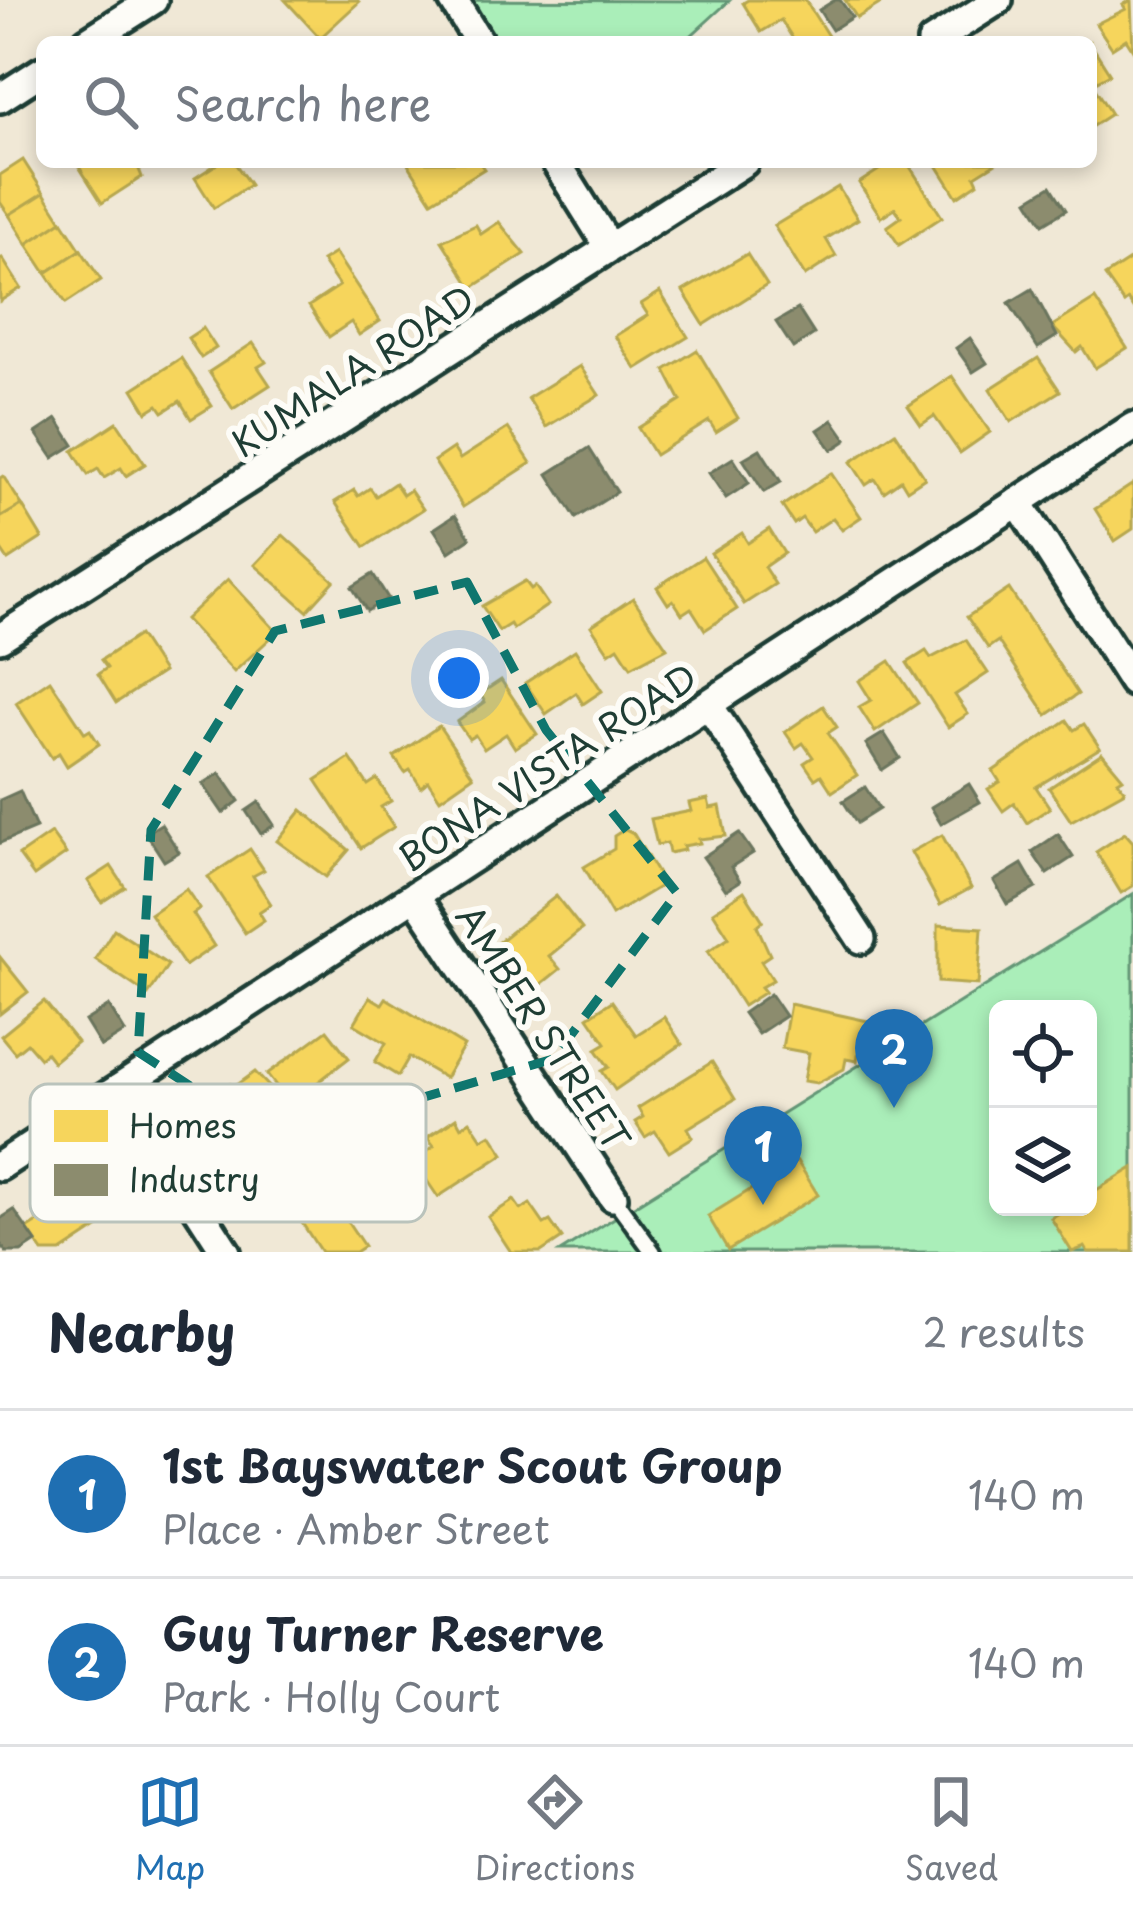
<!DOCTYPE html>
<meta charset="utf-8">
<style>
body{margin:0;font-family:"Playpen Sans",sans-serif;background:#f6f6f7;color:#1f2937}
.controls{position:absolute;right:36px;bottom:36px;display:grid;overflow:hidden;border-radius:18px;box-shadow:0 6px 18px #0003}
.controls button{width:108px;height:108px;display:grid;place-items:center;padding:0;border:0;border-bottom:3px solid #e0e1e3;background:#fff;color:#1f2937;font:60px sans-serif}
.you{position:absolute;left:459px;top:678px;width:42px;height:42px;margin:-30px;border:9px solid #fff;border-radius:50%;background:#1a73e8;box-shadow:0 0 0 18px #1a73e833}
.badge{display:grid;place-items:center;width:78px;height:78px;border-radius:50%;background:#1f6fb2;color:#fff;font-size:39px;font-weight:700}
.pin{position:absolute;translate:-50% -99px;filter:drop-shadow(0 3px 6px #0008)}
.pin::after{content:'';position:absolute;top:63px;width:42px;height:36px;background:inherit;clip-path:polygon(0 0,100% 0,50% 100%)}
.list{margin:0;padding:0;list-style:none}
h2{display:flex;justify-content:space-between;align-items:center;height:156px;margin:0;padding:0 48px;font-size:51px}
h2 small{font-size:39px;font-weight:400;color:#747a83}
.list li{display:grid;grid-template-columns:78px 1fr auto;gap:36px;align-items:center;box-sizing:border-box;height:168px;padding:0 48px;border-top:3px solid #e0e1e3}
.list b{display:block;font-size:45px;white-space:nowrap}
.list p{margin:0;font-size:39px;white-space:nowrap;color:#747a83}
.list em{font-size:39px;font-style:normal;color:#747a83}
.icon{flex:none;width:66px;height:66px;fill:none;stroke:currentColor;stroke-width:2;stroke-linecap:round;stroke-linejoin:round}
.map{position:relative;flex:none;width:1133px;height:1252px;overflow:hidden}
.search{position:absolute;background:#fff;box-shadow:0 6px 18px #0003;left:36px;right:36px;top:36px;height:132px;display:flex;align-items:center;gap:30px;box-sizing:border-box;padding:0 42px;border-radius:18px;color:#747a83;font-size:45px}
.sheet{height:492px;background:#fff}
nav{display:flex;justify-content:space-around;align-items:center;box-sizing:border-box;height:168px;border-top:3px solid #e0e1e3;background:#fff;font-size:33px;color:#747a83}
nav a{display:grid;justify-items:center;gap:6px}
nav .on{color:#1f6fb2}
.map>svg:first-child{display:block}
</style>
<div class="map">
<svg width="1133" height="1252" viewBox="0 0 1133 1252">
<rect width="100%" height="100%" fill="#f0e8d6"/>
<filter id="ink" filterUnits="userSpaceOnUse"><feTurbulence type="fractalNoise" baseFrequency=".00833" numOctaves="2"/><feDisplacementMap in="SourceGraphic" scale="24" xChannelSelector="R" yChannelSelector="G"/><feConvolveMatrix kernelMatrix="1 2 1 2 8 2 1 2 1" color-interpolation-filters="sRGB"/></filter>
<g filter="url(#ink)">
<!-- green -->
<g fill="#aaeeb9" stroke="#649676" stroke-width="3" fill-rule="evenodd">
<polygon points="453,0 729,1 684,42 479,42"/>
<path d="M 1133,894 L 1133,1252 L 560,1252 ZM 998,1009 L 1088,1009 L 1088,1207 L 998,1207 Z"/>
</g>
<!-- homes -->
<g fill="#f6d55c" stroke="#b6a750" stroke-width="3">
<polygon points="285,0 357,0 359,2 320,38"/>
<polygon points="748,0 805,0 828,36 819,42 795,42 781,20 761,32 743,3"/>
<polygon points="845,0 886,0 857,18"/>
<polygon points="1131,0 1133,50 1126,39 1112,48 1096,24 1126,9 1123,5"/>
<polygon points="1091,44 1110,74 1092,84 1111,114 1091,127"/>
<polygon points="23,160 44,193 9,215 0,202 0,175"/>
<polygon points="76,162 136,162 142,177 102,203"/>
<polygon points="220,162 234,162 250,185 214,208 195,178"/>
<polygon points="407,162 479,162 484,169 432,201"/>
<polygon points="891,162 907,162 942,217 899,245 887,227 901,217 895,208 881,217 859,183"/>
<polygon points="935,162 996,162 996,163 975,176 978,183 957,197"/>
<polygon points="838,187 858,219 826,239 836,256 805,276 774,226"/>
<polygon points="44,193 62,221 27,244 9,215"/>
<polygon points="62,221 81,250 46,273 27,244"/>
<polygon points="499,222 525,254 472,288 442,241 476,225 481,234"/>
<polygon points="81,250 101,280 66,303 46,273"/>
<polygon points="335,253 380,321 359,335 351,322 329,337 309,306 339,286 322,261"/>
<polygon points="747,254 767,285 704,325 683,291"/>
<polygon points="2,258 21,288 0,301 0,259"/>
<polygon points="1131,259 1133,262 1133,307 1128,300 1124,303 1105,276"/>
<polygon points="660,292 688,337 636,369 615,336 648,315 641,304"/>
<polygon points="1095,299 1127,348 1095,368 1082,347 1076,352 1052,326"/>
<polygon points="203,328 216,348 201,358 188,338"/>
<polygon points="253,343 266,362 258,367 270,385 233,409 209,372"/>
<polygon points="697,350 738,418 716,432 709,421 655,455 638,428 681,401 665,370"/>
<polygon points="181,358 212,406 191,419 180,401 163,412 158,405 147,412 133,389"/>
<polygon points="1038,358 1060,391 1011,422 990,389"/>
<polygon points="580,366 599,395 546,427 528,398"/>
<polygon points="952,376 990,432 960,453 934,416 921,425 908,406"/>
<polygon points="117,422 145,464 126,476 121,468 104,478 98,469 88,475 73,451"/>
<polygon points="508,428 531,463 463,507 434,461 453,448 460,459"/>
<polygon points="895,432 925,478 907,490 901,480 884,492 875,479 866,485 851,462"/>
<polygon points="831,473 861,517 842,530 833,518 812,532 802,518 794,524 782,506"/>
<polygon points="3,476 22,505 0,518 0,478"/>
<polygon points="395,483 403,495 410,490 423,509 365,547 335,502 354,490 358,496 370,488 376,496"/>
<polygon points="1133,484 1133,529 1115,541 1095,509"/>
<polygon points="22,505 42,538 8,560 0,548 0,518"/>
<polygon points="769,529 784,553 764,567 775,584 744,604 711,553 742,533 748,543"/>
<polygon points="283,535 334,581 307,611 255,565"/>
<polygon points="703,557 737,609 705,630 691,608 682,614 673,600 668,604 657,587"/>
<polygon points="228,579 277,632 234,672 185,619"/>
<polygon points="525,581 531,589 535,586 548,605 513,629 510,624 499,631 482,606"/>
<polygon points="1009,589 1078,694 1047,715 998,641 988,648 967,617"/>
<polygon points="633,598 667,648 631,667 618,647 609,653 591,626"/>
<polygon points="139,635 163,672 116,703 98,674 107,668 101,660"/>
<polygon points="966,640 988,673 955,695 968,714 948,727 907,663 926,651 931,658"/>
<polygon points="575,650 602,691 583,704 576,693 546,714 525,683"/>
<polygon points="890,661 918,703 875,732 859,707 871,700 859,681"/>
<polygon points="50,680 85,733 90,730 99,744 67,766 59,753 52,758 16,703"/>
<polygon points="501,680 537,734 515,748 506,734 484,749 475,735 469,739 457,722 485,702 480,694"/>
<polygon points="823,706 837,727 828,733 857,775 832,792 821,775 815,779 804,763 813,757 803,743 796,748 785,732"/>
<polygon points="1067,720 1074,730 1084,724 1100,748 1036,787 1050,808 1027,823 1014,803 1003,811 988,789 1000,782 993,771"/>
<polygon points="439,726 473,776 440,799 428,781 421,787 410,770 405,773 394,757"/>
<polygon points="1102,753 1123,778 1118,781 1125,791 1071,821 1049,788"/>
<polygon points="350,758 368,785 377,779 391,801 381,807 394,827 361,848 316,780"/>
<polygon points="708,799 710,808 720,806 726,836 699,839 700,843 683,846 684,850 669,853 667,843 657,845 651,819 691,811 689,803"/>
<polygon points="302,810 349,850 326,877 277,841"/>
<polygon points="625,829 633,833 664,884 612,915 584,867 614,849 614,836"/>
<polygon points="51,833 66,854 34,876 19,855"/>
<polygon points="1125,833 1133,842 1133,886 1121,893 1096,852"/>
<polygon points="942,835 971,888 940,905 911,852"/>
<polygon points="250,849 264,870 253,876 271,904 259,912 264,920 245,933 208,877"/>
<polygon points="111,866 125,887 102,902 88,881"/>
<polygon points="186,889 200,909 193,914 214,946 185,966 150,914"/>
<polygon points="744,891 763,921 757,926 770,955 761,961 773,980 761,987 765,992 743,1006 708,951 729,937 713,912"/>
<polygon points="556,896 582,929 549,956 560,969 534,990 497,943"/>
<polygon points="938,925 982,928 978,985 938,982"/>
<polygon points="114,929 168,965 148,995 95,959"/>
<polygon points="0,957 28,992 0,1014"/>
<polygon points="370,997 382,1004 386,998 464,1046 445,1078 409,1057 398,1076 375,1062 386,1043 354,1024"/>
<polygon points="44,1001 77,1042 53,1062 46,1053 40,1058 27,1043 15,1053 1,1036"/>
<polygon points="612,1001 636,1035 664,1017 682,1044 615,1090 602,1071 609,1067 596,1049 606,1043 588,1017"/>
<polygon points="790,1004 877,1023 871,1057 858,1055 857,1061 846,1059 844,1069 817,1083 804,1081 809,1053 782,1048"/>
<polygon points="327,1030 349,1058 290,1104 267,1074"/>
<polygon points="712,1062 735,1099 688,1128 693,1137 669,1152 655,1131 645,1137 635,1122 643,1117 638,1108"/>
<polygon points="255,1072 280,1098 242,1124 251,1137 219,1159 191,1118 211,1104 207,1099 230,1084 233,1088"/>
<polygon points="456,1118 461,1127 470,1121 482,1139 491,1134 504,1154 438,1197 413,1160 434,1146 427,1137"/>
<polygon points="797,1161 818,1195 728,1250 708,1216"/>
<polygon points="1133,1168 1133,1252 1088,1252 1085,1247 1072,1252 1051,1218 1069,1207 1088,1207 1088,1195"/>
<polygon points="339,1170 354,1193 336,1204 364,1246 355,1252 321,1252 287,1200"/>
<polygon points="105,1179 126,1209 61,1252 43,1252 27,1229 38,1222 36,1218 57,1204 60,1208"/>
<polygon points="514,1200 521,1210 530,1204 544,1224 550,1221 562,1238 541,1252 511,1252 488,1217"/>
</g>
<!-- industry -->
<g fill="#8c8c6e" stroke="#6b745d" stroke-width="3">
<polygon points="835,0 840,0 852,17 832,30 819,10"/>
<polygon points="1051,186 1066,210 1043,224 1028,200"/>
<polygon points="1032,289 1057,336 1038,348 1009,303"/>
<polygon points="798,309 814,334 793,348 776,322"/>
<polygon points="970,338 987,363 973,372 956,348"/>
<polygon points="57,419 74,445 53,458 36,433"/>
<polygon points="833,420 847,440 832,450 818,430"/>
<polygon points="589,448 617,492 576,518 548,474"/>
<polygon points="760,449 781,482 764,492 743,459"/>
<polygon points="733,458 749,483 726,498 709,473"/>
<polygon points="455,515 470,538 449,552 434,529"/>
<polygon points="373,574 388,598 367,611 352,587"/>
<polygon points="884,733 900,758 882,770 866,744"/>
<polygon points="220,773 239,801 223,813 203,784"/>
<polygon points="969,784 980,802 941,824 931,807"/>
<polygon points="865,787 879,809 857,823 843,801"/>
<polygon points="20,791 36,828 0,843 0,800"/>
<polygon points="259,802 274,825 261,834 246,811"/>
<polygon points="161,824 179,852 164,861 146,833"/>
<polygon points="739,833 753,853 731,867 740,881 726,890 703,857"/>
<polygon points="1058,834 1073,857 1047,874 1032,852"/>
<polygon points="1022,864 1036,888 1007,904 994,881"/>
<polygon points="770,994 785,1016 758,1034 743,1013"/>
<polygon points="109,1006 125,1032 101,1047 85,1021"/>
<polygon points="14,1210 36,1242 21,1252 6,1252 0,1243 0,1219"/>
</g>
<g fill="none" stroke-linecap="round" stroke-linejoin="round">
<!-- service casing -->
<g stroke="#1f3d34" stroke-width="22">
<polyline id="service" points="613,1197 653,1252"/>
</g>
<!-- minor casing -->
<g stroke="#1f3d34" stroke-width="36">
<g id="minor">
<polyline points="453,0 479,42"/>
<polyline points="87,42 153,0"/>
<polyline points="932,42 998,0"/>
<polyline points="0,98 42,71"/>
<polyline points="556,162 609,247"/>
<polyline points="1018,502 1133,682"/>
<polyline points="0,638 744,162"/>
<polyline points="708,704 861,939"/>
<polyline points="415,896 613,1197"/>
<polyline points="120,1088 226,1252"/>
<polyline points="0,1166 1133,427"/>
</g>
</g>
<!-- service -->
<use href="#service" stroke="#fdfcf7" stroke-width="14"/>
<!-- minor -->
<use href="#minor" stroke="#fdfcf7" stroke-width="27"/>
</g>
</g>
<!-- marked area -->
<path fill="none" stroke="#0f766e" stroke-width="9" stroke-dasharray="24 15" stroke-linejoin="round" d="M 467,582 L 546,730 L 677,893 L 553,1059 L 275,1141 L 138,1052 L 151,830 L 275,631 Z"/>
<g text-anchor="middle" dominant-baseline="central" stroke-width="12" stroke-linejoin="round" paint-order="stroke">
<!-- street labels -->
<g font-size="36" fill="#1f3d34" stroke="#fdfcf7">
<text transform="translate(352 370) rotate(-33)">KUMALA ROAD</text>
<text transform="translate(547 766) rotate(-33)">BONA VISTA ROAD</text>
<text transform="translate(544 1027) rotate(57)">AMBER STREET</text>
</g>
</g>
<!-- legend -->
<rect x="30" y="1084" width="396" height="138" rx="18" fill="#fdfcf7" stroke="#bac3bc" stroke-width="3"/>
<rect x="54" y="1110" width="54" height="32" fill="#f6d55c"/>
<rect x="54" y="1164" width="54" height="32" fill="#8c8c6e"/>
<g font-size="33" fill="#1f3d34">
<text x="129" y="1138">Homes</text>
<text x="129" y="1192">Industry</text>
</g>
</svg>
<div class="controls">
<button><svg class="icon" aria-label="locate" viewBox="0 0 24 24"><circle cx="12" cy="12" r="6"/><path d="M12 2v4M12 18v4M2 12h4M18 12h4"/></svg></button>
<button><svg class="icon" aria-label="layers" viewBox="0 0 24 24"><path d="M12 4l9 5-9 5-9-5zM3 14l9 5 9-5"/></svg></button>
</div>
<div class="you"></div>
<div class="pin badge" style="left:763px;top:1205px">1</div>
<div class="pin badge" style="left:894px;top:1108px">2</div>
<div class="search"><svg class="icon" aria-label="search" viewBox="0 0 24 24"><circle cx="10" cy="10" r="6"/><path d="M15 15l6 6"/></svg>Search here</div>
</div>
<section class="sheet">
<h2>Nearby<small>2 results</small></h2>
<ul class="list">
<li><span class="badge">1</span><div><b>1st Bayswater Scout Group</b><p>Place · Amber Street</p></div><em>140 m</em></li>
<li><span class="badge">2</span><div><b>Guy Turner Reserve</b><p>Park · Holly Court</p></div><em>140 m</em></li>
</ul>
</section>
<nav>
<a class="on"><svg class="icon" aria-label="map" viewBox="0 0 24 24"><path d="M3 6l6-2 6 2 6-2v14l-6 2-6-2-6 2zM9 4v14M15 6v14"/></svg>Map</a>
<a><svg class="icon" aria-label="directions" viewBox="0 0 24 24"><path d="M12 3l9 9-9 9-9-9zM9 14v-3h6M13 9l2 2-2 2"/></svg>Directions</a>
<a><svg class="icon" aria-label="saved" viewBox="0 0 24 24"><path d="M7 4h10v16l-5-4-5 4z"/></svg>Saved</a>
</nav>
